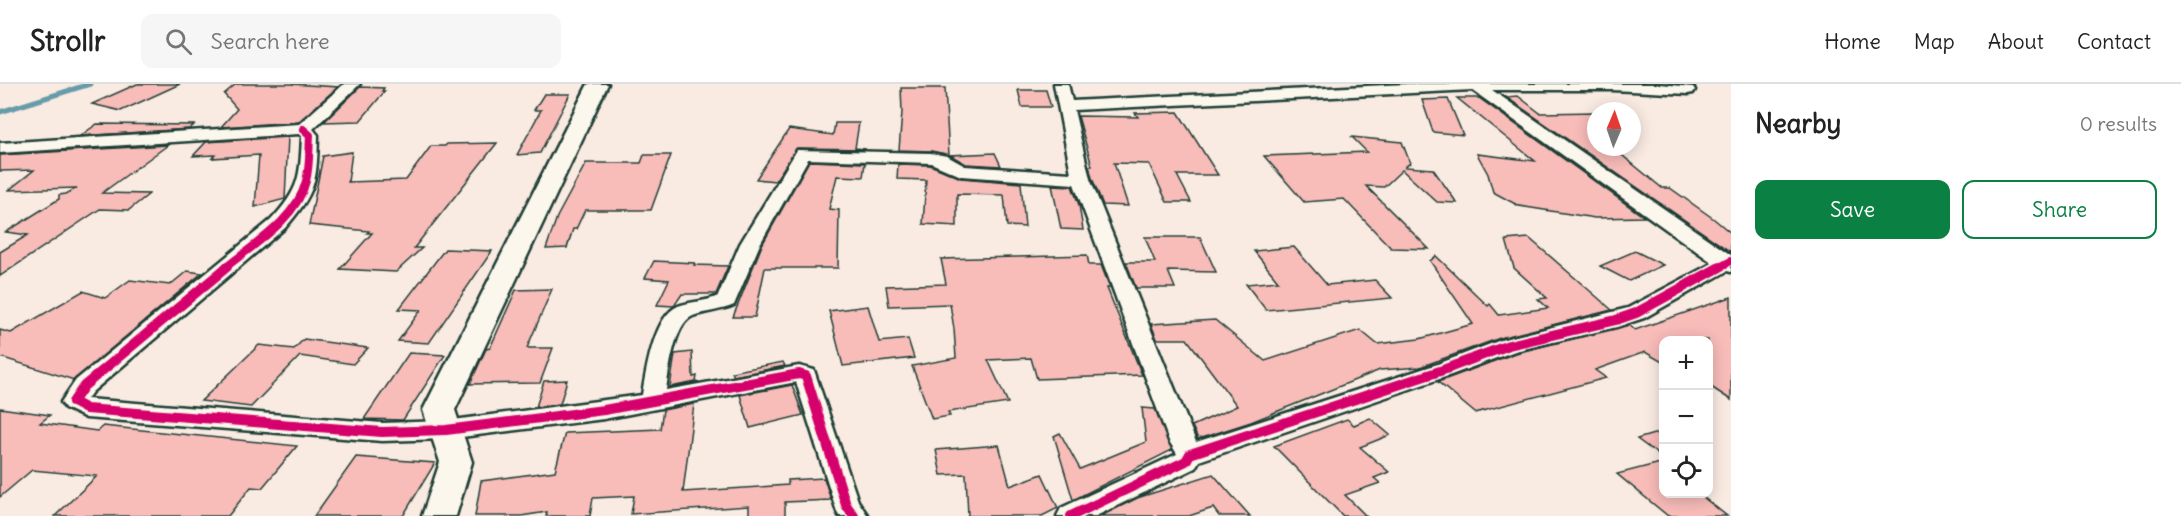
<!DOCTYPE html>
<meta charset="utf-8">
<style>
body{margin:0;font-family:Delius,sans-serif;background:#f6f6f6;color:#222}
.controls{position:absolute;right:18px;bottom:18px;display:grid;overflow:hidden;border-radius:12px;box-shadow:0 3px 15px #0003}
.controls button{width:54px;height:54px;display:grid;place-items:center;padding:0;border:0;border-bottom:2px solid #e0e0e0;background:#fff;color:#222;font:30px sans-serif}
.compass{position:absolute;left:1587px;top:18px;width:54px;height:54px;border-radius:50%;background:#fff;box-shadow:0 3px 15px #0003;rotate:2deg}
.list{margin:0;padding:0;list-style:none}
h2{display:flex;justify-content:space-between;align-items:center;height:78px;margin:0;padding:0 24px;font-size:26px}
h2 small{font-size:20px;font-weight:400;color:#767676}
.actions{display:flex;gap:12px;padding:18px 24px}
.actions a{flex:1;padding:14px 0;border:2px solid #0b8043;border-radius:12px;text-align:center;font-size:21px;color:#0b8043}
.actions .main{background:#0b8043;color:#fff}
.icon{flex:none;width:33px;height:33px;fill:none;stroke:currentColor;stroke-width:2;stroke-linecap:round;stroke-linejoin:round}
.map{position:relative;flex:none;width:1731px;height:432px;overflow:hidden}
header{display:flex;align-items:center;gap:36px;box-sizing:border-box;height:84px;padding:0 30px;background:#fff;border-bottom:2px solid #e0e0e0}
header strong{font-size:28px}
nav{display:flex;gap:33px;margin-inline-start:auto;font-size:21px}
.search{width:420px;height:54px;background:#f6f6f6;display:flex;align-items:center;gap:15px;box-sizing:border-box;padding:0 21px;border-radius:12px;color:#767676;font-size:22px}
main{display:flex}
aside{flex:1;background:#fff}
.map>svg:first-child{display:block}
</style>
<header>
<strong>Strollr</strong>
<div class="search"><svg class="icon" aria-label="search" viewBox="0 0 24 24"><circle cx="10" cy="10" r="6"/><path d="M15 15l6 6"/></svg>Search here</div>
<nav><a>Home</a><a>Map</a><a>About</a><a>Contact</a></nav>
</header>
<main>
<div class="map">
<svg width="1731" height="432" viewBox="0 0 1731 432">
<rect width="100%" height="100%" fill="#faebe2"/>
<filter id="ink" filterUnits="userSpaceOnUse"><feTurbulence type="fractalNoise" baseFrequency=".0167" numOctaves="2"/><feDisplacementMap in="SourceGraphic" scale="12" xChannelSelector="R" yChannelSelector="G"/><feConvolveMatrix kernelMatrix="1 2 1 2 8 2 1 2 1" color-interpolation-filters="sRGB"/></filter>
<g filter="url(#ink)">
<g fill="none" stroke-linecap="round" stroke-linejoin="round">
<!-- stream -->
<polyline stroke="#669ca9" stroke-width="5" points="0,28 90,0"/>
</g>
<!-- building -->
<g fill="#f8bcb9" stroke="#1f3d34" stroke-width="1.5">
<polygon points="137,0 180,0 121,27 92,20"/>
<polygon points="236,0 291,0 338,3 298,38 221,43 237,25 224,10"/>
<polygon points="360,3 384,4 382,7 385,7 360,37 324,38"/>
<polygon points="901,4 945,4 949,71 931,67 899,66 902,28"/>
<polygon points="1018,6 1046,6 1051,23 1022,23"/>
<polygon points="544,10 570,10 540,69 517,71 541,26 534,26"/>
<polygon points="1518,12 1540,29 1596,28 1596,63 1612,63 1662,104 1670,104 1714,135 1731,149 1731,168 1506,13"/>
<polygon points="1457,14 1479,14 1644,133 1595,134 1519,122 1493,108 1488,90 1477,70 1535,77"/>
<polygon points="1448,15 1463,51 1433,48 1422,16"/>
<polygon points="1178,28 1218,91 1177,91 1191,118 1167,118 1149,80 1114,79 1128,122 1103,121 1092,94 1089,82 1092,82 1078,32 1138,33 1135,29"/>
<polygon points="835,39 859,39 855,64 866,65 797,64 775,97 756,95 789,45 833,51"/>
<polygon points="97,40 194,41 189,45 80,52"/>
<polygon points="288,53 285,115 255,123 259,71 212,74 215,71 193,72 206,58"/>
<polygon points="1352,53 1402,58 1410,79 1405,83 1433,85 1457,119 1437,118 1402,86 1384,103 1366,102 1429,165 1391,164 1344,115 1304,118 1264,72 1367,68"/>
<polygon points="497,59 414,164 422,164 396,188 340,185 372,149 367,149 369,147 309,141 323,72 352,68 348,98 406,96 431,62 445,62 447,60"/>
<polygon points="168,61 102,109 149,110 129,126 100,125 0,192 0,168 28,151 6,148 59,115 59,111 66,110 77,104 9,106 34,86 0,87 0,71"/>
<polygon points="995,69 1001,82 966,80 950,71"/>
<polygon points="644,71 671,71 651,126 585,126 576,145 573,145 567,164 546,165 557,133 586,79 641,79"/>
<polygon points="809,77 865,79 863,93 837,92 829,125 839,126 838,184 765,184 755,233 733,233 762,161"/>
<polygon points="898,80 930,81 961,94 1021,99 1025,143 1007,142 1004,111 957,110 957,142 923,140 926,96 897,95"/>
<polygon points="1052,101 1072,102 1079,121 1083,146 1061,145"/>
<polygon points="1145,153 1200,153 1216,188 1168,187 1175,204 1136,204 1126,178 1155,178"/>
<polygon points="1529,154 1612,226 1500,254 1420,283 1380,286 1251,338 1198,355 1192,342 1237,322 1187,255 1157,255 1151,240 1215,236 1265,277 1360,246 1377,260 1419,255 1473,240 1430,177 1436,172 1488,222 1490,220 1499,231 1548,224 1538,215 1547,214 1514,184 1506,156"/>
<polygon points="1294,163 1327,201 1375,196 1392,214 1266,226 1246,200 1278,197 1254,167"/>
<polygon points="445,165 492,167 429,259 398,257 421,226 399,225"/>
<polygon points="1635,167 1663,181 1629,197 1600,182"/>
<polygon points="1087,171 1089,181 1101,181 1110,204 1107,204 1142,291 1037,295 1031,274 988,276 1008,319 948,328 950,332 932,335 912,282 956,274 954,245 950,220 889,222 886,202 946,200 941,175"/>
<polygon points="654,177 695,179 694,181 728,182 716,210 682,210 674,222 657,221 669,196 645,194"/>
<polygon points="187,187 202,189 74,296 0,273 0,246 11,249 83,207 105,214 130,196 170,201"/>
<polygon points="552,205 527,264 553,264 540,299 470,300 486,265 490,264 516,206"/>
<polygon points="1731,213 1731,316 1708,301 1708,256 1664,256 1664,279 1645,268 1595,286 1606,294 1475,329 1438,298 1516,269 1629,241 1635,246"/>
<polygon points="868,222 879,258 908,255 914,274 843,282 829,227"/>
<polygon points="304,255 368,264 353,280 300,272 251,323 201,317 259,261 294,265"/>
<polygon points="692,268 693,293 697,292 696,298 670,303 675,270"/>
<polygon points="409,269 445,271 403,336 364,335"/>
<polygon points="783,278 785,282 734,292 732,288"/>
<polygon points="567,296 560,320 536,323 544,297"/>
<polygon points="792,301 803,331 750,344 740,311"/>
<polygon points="694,320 683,408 788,401 788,396 824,394 831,416 785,418 785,432 749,432 749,422 631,430 634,412 593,414 590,432 546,432 547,428 521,432 475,432 481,397 555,387 565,349 660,345 663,326"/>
<polygon points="0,324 50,331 40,339 97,347 103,342 297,362 262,404 251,403 228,432 55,432 97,392 32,386 0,413"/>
<polygon points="1142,324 1155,325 1172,366 1073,416 1054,352 1060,349 1080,385 1146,358"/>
<polygon points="1370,334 1390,351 1360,363 1389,388 1374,394 1380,399 1345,411 1366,432 1343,432 1274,362 1347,335 1354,341"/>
<polygon points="1664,347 1664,375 1637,355"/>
<polygon points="999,361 1010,402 1042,390 1058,424 1042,432 968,432 966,390 941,391 936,366"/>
<polygon points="356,373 435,379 403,432 314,432"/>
<polygon points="1664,378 1664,410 1699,410 1727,432 1668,432 1617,390"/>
<polygon points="1213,390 1250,432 1219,432 1213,424 1189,432 1101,432 1137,414"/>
</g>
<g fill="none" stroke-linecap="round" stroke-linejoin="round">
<!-- minor casing -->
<g stroke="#1f3d34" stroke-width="5">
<path id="minor" d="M 344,0 L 360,0 L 313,45 L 318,51 C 317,97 316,109 285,144 L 92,308 L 87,315 L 382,339 L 446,337 L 642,311 C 646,287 654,232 678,222 C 691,217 706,218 718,212 L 740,160 L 797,66 L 931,69 L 947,72 L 965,82 L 1071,89 L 1054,0 L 1068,0 L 1072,17 L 1407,0 L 1659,0 L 1693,3 L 1695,6 L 1693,9 L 1688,10 L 1612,6 L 1492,6 L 1731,171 L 1731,188 L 1727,187 L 1644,234 L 1616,243 L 1515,267 L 1451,291 L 1199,377 L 1195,384 L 1096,432 L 1057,432 L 1061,424 L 1177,370 L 1169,357 L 1074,100 L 961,92 L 931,79 L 808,75 L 760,160 L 734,221 C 721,227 706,227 693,232 C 674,239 669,288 666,306 L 799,282 L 814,286 L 858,417 L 868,432 L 839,432 L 837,428 L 796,298 L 604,335 L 446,355 L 382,357 L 86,334 L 65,324 L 61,318 L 76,296 L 271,136 C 300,105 300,93 302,52 L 299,50 L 0,69 L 0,59 L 299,40 ZM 1472,6 L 1713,179 L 1628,224 L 1501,256 L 1435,281 L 1196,358 L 1090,95 L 1074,26 Z"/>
</g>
<!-- tertiary casing -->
<g stroke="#1f3d34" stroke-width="5">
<polygon id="tertiary" points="588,0 608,0 455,326 472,378 456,432 422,432 440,378 423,326"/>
</g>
<!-- minor -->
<use href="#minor" fill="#fbf7ec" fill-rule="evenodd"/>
<!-- tertiary -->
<use href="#tertiary" fill="#fbf7ec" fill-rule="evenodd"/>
<!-- cycleway-far1 casing -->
<g stroke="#fbf7ec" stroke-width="10">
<g id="cycleway-far1">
<path d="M 225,184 C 253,161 297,135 306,97 C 310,82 309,66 310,51 L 303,45"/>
<polyline points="1718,184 1731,177"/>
</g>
</g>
<!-- cycleway casing -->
<g stroke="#fbf7ec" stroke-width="14">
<g id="cycleway">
<polyline points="227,183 84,302 73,318 86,325 382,348 446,346 604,326 799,290 806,292 846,421 854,432"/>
<polyline points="1071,432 1186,377 1190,370 1443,286 1509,261 1616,236 1636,229 1720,183"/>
</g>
</g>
<!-- cycleway-far1 -->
<use href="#cycleway-far1" stroke="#d6006c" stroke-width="8"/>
<!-- cycleway -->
<use href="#cycleway" stroke="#d6006c" stroke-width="10"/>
</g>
</g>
</svg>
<div class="controls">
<button>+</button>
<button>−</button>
<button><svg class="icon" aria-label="locate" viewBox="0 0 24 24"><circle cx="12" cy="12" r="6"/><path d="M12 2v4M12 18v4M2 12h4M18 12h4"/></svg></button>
</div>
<svg class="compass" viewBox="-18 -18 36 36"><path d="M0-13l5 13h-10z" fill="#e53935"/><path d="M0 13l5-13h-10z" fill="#767676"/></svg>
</div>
<aside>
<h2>Nearby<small>0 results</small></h2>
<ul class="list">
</ul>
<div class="actions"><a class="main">Save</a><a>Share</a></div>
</aside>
</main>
